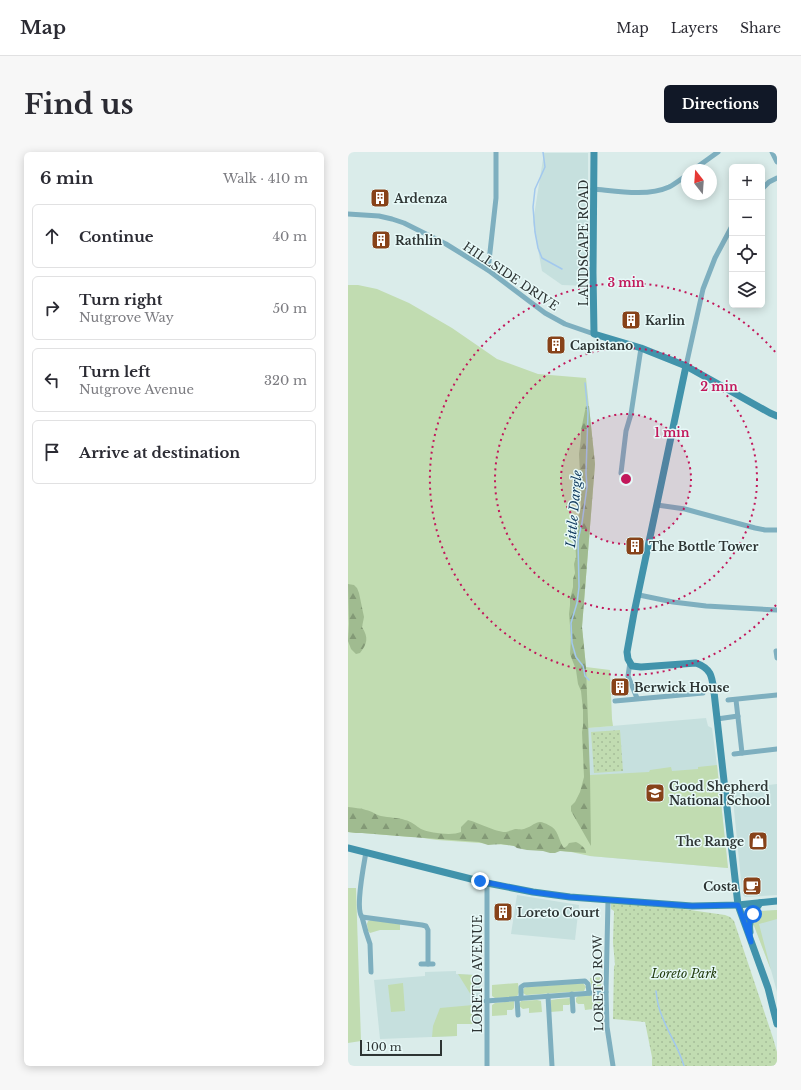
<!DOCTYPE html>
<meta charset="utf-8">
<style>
body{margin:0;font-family:"Libre Baskerville",serif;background:#f7f7f7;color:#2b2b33}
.controls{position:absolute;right:12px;top:12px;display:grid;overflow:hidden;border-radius:6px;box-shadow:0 2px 10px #0003}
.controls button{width:36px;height:36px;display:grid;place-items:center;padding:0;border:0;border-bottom:1px solid #e1e1e2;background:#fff;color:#2b2b33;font:20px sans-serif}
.compass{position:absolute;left:333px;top:12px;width:36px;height:36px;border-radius:50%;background:#fff;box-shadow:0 2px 10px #0003;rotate:343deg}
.scale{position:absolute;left:12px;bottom:10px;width:82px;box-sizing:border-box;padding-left:4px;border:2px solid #2d3433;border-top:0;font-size:11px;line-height:14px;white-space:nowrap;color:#2d3433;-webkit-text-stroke:3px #e7f9f8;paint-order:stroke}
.stop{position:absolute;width:12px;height:12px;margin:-9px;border:3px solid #1a73e8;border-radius:50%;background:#fff}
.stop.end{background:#1a73e8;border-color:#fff;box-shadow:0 1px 4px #0008}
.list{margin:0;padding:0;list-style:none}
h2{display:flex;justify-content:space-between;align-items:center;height:52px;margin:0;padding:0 16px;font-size:17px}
h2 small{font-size:13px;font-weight:400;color:#7c7c81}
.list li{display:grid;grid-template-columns:26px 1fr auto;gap:12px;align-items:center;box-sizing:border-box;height:64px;margin:0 8px 8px;padding:0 8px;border:1px solid #e1e1e2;border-radius:6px}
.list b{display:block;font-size:15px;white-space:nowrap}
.list p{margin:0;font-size:13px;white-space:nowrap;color:#7c7c81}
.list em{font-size:13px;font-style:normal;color:#7c7c81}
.icon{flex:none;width:22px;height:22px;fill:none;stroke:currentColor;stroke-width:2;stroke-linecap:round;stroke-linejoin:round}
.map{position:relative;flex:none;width:429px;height:914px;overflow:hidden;border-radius:6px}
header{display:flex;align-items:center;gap:24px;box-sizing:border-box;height:56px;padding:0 20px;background:#fff;border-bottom:1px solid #e1e1e2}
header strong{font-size:19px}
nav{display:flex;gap:22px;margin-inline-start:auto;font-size:14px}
.intro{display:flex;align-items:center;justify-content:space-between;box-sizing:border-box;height:96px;padding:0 24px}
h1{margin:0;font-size:28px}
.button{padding:10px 18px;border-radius:6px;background:#111827;color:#fff;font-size:14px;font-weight:700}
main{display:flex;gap:24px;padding:0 24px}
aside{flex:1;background:#fff;border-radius:6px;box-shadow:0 2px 10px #0003}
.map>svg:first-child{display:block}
</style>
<header>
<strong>Map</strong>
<nav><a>Map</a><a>Layers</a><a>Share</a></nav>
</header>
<div class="intro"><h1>Find us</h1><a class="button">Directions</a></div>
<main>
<aside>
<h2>6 min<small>Walk · 410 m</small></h2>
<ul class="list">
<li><svg class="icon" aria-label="ahead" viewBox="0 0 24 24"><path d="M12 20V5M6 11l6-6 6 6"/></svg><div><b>Continue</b></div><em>40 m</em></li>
<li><svg class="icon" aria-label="right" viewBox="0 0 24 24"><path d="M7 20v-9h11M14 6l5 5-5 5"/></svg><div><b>Turn right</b><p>Nutgrove Way</p></div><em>50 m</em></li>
<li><svg class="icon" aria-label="left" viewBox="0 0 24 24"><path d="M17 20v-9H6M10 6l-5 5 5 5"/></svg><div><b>Turn left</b><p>Nutgrove Avenue</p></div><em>320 m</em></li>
<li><svg class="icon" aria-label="arrive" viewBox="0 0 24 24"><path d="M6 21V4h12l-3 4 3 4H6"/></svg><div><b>Arrive at destination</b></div></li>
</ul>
</aside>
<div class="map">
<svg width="429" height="914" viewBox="0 0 429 914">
<defs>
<pattern id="forest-firs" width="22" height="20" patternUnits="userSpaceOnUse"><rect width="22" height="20" fill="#a0bb90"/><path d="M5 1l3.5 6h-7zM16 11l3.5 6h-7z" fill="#839976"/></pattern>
<pattern id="park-dots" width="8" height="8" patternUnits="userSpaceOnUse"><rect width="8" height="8" fill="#c1dcb1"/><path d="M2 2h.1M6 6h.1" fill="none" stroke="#a6bd99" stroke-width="1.8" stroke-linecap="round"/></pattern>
</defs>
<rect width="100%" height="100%" fill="#daecea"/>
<!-- built -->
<g fill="#c6e0de">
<polygon points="196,1 240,1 240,134 214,133 194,119 185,70"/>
<polygon points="358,566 360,574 364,576 369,613 380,716 242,704 240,576"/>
<polygon points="429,632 429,743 400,745 397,745 395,743 394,738 384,637"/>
<polygon points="169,743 231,753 227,788 163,782"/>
<polygon points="429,758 429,840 423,818 405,771 413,759"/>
<polygon points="108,819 108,822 133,823 133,872 109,872 109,884 32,887 26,828 77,824 77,820"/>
</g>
<!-- grass -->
<g fill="#c1dcb1">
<polygon points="0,133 10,133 29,137 61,151 104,176 149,207 190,222 238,226 247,312 234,475 238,515 262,518 264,567 265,574 240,576 242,646 242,623 301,620 302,618 323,615 324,619 350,617 350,615 369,613 380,716 242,704 223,700 160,693 89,688 68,685 63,685 14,681 8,681 0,680"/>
<polygon points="0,736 8,736 13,889 0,891"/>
<polygon points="429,758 429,767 411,772 423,818 405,771 407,764 413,759"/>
<polygon points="23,768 52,772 52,778 32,778 22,781 20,779 19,772 20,769"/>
<polygon points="110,822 125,823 123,843"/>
<polygon points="254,825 253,837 245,839 243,832 242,826"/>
<polygon points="55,831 57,859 43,860 40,833"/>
<polygon points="170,831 171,840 169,845 147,846 144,844 144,833"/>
<polygon points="235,831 238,835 236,839 178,843 175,841 176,836 179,835"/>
<polygon points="246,843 253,845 253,856 237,858 236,852 230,852 228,850 228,846 230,844"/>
<polygon points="223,846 223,851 221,853 215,853 215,859 202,860 203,848 210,847"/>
<polygon points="189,848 193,849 194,860 181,861 181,856 175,857 171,854 171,852 173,849"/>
<polygon points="166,849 166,856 164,858 159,858 159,863 144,864 144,853 147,851"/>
<polygon points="125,853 125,872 109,872 109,884 84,885 85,874 92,856"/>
</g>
<!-- forest -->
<g fill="url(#forest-firs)">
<polygon points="238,254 241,254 247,312 234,475 238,515 242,623 243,694 223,659 223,654 227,650 232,640 236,625 234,580 235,574 235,558 233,539 230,532 228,518 222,502 223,485 221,462 222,453 222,447 225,435 225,427 227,421 226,412 228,405 227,387 230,375 229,369 233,356 233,348 231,333 232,323 231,302 233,286 233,278"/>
<path d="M 0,432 L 6,433 L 9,436 L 11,441 L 16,465 L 14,475 C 21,486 19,492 12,501 L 8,502 L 3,497 L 0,489 L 1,472 Z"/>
<path d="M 0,655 C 6,656 13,656 18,658 C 24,659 28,663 33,664 C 41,666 49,665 57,668 C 63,669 68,674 73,677 C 82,681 104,684 113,680 L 113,675 L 120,668 C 129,670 150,681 158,680 C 161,679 164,678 167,677 C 171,677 173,678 176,677 C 190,672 188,665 204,675 C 211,680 211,690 216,696 L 219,694 L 221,691 L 228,690 C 232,692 238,696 238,701 L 212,699 L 207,701 L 202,701 L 195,699 L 179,698 L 169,696 L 166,694 L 153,692 L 140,693 L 131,690 L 63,685 L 14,681 L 8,681 L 0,680 Z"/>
</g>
<!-- park -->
<g fill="url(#park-dots)">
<polygon points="272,578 275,619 246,621 243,580"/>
<polygon points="265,747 377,763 382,765 386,769 425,886 429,900 429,914 304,914 304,905 297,870 265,867 266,814 267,813 265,790 266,759 263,757 263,752"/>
</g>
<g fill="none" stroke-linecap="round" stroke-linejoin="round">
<!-- stream -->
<g stroke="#a2c8ee" stroke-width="1.5">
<polyline points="195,0 197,15 187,37 185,55 187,80 190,96 194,106 214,117"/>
<polyline points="237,231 240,261 238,321 239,335 234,371 230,388 231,435 229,451 223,471 224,491 228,505 235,514 237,524 241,528"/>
<path d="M 308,839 C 309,848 310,856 314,864 C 320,881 331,896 336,914"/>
</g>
<!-- street -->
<g stroke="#7eafbf" stroke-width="5">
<polyline points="424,0 429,10"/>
<polyline points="345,18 370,0"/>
<path d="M 245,37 C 268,39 299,45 321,35 C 327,32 333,27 339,23"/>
<polyline points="414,37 421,30 429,26"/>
<polyline points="0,62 31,64 44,67 56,71 98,92 140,118 197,161 217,172 246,182"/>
<polyline points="140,118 148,46 148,0"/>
<polyline points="338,214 355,137 367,106 384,74"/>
<polyline points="273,321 278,279 283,262 293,196"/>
<polyline points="309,353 337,357 407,376 417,378 429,378"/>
<polyline points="291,443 325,450 358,454 429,458"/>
<polyline points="428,499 429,506"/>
<polyline points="282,510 280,524 289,546"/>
<polyline points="380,548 429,543"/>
<polyline points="388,548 394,601"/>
<polyline points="267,549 355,541"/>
<polyline points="369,567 390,564"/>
<polyline points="386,602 429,597"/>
<path d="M 18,700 C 16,712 7,757 14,765 L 74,773 L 78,774 L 80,778 L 80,812"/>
<polyline points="260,748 258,840 259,875 265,914"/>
<polyline points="14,765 18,780 22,792 23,820"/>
<polyline points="73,812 85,812"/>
<polyline points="224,842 225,859"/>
<polyline points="200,844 204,914"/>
<polyline points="173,846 173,835 176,833 237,829 240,832 241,841"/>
<polyline points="169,847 170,863"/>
<polyline points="138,849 258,840"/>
<polyline points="139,914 139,731"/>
</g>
<!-- secondary -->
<g stroke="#4193ab" stroke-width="7">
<polyline points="246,0 245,121 246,182 293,196 338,214 422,261 429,264"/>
<path d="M 338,214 L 286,461 L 279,500 L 280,507 L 284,514 L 293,515 L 348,511 C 364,517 364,525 366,540 L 390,753 L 420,836 L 429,872"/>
<polyline points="0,696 139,731 185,740 222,745 344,754 390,753 429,749"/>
<path d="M 402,780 C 400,767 405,761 412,751"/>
</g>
</g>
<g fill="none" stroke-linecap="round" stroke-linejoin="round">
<!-- route -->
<path stroke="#1a73e8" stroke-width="5" d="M 132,729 L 185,740 L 222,745 L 344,754 L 390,753 L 403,790 C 402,780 399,771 405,762"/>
</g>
<!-- distance rings -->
<circle cx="278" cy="327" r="65" fill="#c2185b" fill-opacity=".12"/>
<g fill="none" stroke="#c2185b" stroke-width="2" stroke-dasharray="2 4">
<circle cx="278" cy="327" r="65"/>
<circle cx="278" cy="327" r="131"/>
<path d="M428 453A196 196 0 1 1 428 201"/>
</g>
<!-- icons -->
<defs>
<g id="building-square" transform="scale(1)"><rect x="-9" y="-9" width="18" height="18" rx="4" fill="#874219" stroke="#e7f9f8"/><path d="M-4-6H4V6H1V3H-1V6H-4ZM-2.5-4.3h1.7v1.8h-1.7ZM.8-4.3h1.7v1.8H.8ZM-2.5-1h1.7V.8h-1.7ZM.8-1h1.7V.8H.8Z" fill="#fff"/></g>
<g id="school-square" transform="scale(1)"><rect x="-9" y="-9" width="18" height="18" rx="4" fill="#874219" stroke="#e7f9f8"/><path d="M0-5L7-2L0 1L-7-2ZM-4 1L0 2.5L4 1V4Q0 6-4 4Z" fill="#fff"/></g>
<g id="shop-square" transform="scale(1)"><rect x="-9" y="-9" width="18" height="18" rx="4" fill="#874219" stroke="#e7f9f8"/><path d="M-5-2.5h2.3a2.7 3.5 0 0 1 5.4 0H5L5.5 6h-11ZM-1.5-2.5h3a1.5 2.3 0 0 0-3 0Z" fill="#fff"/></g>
<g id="cafe-square" transform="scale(1)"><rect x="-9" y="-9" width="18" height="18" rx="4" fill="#874219" stroke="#e7f9f8"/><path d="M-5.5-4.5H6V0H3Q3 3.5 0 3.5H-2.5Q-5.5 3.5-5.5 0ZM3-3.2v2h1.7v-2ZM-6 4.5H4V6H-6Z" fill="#fff"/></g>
</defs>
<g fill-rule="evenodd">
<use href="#building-square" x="32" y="46"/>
<use href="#building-square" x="33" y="88"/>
<use href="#building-square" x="283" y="168"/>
<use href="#building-square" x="208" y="193"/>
<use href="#building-square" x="287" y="394"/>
<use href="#building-square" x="272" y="535"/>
<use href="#school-square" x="307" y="641"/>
<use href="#shop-square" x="410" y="689"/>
<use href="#cafe-square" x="404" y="734"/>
<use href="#building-square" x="155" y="760"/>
</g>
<g text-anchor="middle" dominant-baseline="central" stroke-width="3" stroke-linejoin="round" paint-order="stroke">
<!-- poi labels -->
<g font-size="12" font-weight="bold" fill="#2d3433" stroke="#e7f9f8" text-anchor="start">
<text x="46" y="46">Ardenza</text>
<text x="47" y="88">Rathlin</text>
<text x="297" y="168">Karlin</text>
<text x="222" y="193">Capistano</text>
<text x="301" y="394">The Bottle Tower</text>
<text x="286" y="535">Berwick House</text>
<text x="321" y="634">Good Shepherd<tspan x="321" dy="14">National School</tspan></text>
<text x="396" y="689" text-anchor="end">The Range</text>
<text x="390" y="734" text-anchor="end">Costa</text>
<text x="169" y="760">Loreto Court</text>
</g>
<!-- street labels -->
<g font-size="12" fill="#2d3433" stroke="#e7f9f8">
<text transform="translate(235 91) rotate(-90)">LANDSCAPE ROAD</text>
<text transform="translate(163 124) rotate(34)">HILLSIDE DRIVE</text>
<text transform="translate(129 822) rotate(-90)">LORETO AVENUE</text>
<text transform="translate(250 831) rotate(-91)">LORETO ROW</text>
</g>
<!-- park labels -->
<g font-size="12" font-style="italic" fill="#223c0d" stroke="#e7f9f8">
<text x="336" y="821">Loreto Park</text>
</g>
<!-- water labels -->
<g font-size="13" font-style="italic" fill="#113a5e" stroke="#e7f9f8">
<text transform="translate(226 357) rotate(-85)">Little Dargle</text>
</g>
</g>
<circle cx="278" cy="327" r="6" fill="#c2185b" stroke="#e7f9f8" stroke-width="2"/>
<g font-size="12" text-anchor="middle" font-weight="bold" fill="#c2185b" stroke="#e7f9f8" stroke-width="3" stroke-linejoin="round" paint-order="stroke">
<text x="278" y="135">3 min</text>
<text x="371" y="239">2 min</text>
<text x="324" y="285">1 min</text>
</g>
</svg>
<div class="controls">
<button>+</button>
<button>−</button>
<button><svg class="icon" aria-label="locate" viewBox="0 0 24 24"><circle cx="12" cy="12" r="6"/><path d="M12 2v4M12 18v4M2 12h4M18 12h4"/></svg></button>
<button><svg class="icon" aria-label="layers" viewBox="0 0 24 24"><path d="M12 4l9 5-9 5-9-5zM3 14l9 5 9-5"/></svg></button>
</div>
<svg class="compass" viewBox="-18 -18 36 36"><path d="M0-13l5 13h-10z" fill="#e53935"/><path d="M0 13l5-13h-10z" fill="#7c7c81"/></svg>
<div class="scale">100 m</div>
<div class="stop" style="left:405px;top:762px"></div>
<div class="stop end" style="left:132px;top:729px"></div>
</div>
</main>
